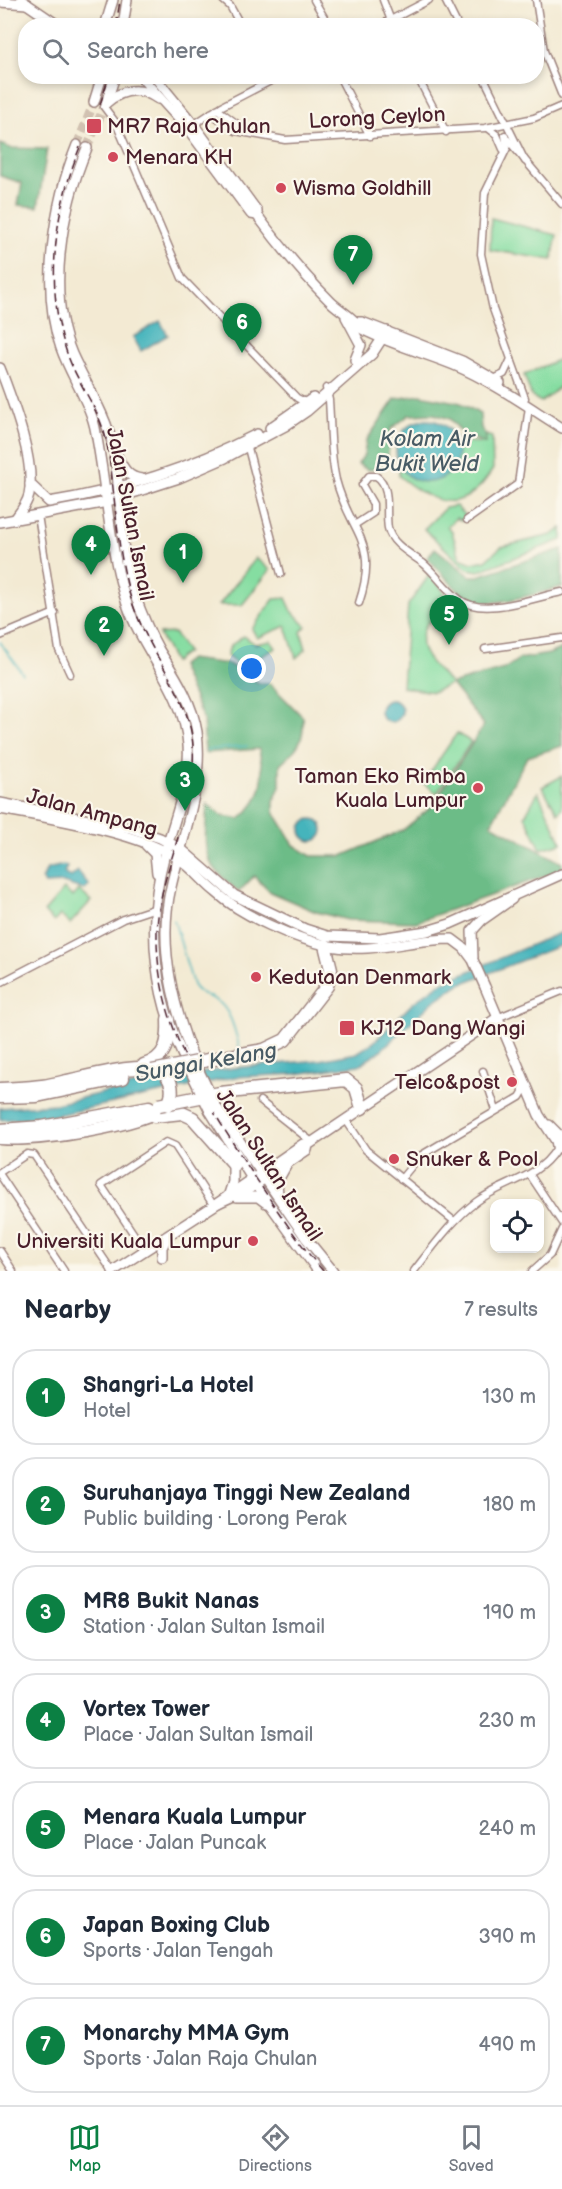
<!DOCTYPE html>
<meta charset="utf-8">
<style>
body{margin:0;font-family:"Balsamiq Sans",sans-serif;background:#f2f2f3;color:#1f2937}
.controls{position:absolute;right:18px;bottom:18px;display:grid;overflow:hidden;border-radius:12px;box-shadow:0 3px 9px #0003}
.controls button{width:54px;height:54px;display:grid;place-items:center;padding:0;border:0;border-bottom:2px solid #e0e1e3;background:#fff;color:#1f2937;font:30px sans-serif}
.you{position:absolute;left:252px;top:669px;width:21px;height:21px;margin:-15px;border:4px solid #fff;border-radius:50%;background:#1a73e8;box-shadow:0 0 0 9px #1a73e833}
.badge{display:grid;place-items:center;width:39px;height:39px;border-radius:50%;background:#0b8043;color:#fff;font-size:20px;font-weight:700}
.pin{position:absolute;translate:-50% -50px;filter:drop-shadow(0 2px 3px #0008)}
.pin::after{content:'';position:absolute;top:32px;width:21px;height:18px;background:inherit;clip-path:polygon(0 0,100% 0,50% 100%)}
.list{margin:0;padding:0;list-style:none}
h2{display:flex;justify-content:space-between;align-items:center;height:78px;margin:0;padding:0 24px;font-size:26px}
h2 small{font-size:20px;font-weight:400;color:#747a83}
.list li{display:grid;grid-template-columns:39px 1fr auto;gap:18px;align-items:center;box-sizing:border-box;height:96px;margin:0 12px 12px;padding:0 12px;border:2px solid #e0e1e3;border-radius:24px}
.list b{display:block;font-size:22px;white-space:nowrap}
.list p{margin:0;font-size:20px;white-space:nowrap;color:#747a83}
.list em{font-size:20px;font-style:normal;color:#747a83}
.icon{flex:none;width:33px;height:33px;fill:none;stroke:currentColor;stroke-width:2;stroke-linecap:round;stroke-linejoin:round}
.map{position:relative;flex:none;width:562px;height:1271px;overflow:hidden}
.search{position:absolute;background:#fff;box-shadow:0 3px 9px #0003;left:18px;right:18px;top:18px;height:66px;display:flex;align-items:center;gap:15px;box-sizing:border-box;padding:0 21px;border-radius:24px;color:#747a83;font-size:22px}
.sheet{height:834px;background:#fff}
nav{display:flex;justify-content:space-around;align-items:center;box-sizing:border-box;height:84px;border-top:2px solid #e0e1e3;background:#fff;font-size:16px;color:#747a83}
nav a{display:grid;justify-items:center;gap:3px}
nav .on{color:#0b8043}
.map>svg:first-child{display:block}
</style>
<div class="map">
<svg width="562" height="1271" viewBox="0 0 562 1271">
<rect width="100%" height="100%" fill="#fbf7ec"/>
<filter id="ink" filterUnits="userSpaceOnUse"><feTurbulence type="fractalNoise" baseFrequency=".0167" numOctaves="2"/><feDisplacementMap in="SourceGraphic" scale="12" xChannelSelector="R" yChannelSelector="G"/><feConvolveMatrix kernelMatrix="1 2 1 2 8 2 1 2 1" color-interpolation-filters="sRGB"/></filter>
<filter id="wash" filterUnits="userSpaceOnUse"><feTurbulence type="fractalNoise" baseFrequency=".008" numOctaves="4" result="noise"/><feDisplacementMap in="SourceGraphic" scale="24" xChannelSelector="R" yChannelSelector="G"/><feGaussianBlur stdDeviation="1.35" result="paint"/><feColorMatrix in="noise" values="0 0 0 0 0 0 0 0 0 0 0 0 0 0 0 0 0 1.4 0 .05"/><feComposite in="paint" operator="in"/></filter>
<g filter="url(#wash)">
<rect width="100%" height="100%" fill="#f3ead3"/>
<!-- green -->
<g fill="#85dda1" stroke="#687e66" stroke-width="1.5">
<polygon points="491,218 557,235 552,260 490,250"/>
<polygon points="562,358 562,385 541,402 532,397 524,375"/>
<path d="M 486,435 L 492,437 L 493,469 C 464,516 435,506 399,476 L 399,464 L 402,470 L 453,470 L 457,461 L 457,441 L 485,443 Z"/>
<polygon points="456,506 465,516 463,521 456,518 447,527 452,532 460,558 472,563 486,560 501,547 552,535 562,528 562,540 479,571 467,569 424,529 445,508"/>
<polygon points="256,558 270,570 242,605 219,605"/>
<path d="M 430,574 C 440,586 451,597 448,614 L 427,623 C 411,650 433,665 451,684 L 433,692 L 402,687 L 408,605 Z"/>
<polygon points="286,598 292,611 306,626 301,632 306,649 296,658 286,626 257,638 252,629 274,599"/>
<polygon points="174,633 187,652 174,662 159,634"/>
<polygon points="244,636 255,644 271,641 276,648 241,667 227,656 230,646"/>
<polygon points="457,733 471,742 437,793 423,783"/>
<polygon points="562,776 562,808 558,813 542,787"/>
<polygon points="538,792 562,843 541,849 525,816"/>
<polygon points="64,889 73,897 79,890 91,901 70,924 60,915 54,922 44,912"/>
</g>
<!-- forest -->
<g fill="#6cbc87" stroke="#5b6e59" stroke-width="1.5">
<polygon points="0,144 10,148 47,149 38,207 18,205 22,183 0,176"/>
<polygon points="420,395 461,403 480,414 481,428 486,435 485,443 464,435 450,419 434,414 409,415 391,429 387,464 381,469 368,470 358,464 364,455 366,441 395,399"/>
<path d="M 435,548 L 470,576 L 478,576 L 562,549 L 562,587 C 541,592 485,611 467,598 C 451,587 442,571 427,558 Z"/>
<path d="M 562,648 L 562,746 L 527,757 L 491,824 L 562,863 L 562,870 L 416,922 L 348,920 L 316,912 L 270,892 L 254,876 L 239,892 C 199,859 205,853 207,804 L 223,816 L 240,819 C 264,798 265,780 259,749 L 205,753 L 203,719 L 180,666 L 189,659 L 229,664 L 259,683 L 269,683 L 303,717 C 305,741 297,750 280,764 L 280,786 L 274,801 L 274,812 L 294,845 L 311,856 L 342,856 L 403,830 L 431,807 L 484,725 L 451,684 L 504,669 L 519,659 L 549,654 Z"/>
</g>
<!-- water -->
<g fill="#44b4bc" stroke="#476a74" stroke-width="1.5">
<polygon points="160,321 168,335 141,351 133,337"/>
<circle cx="427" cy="451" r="31"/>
<circle cx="391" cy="711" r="11"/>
<circle cx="312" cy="830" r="11"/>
<polygon points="64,865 67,867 64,872 66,875 71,877 78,871 89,885 85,890 63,883 45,884 42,880 47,869"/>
<polygon points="562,932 562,945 458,985 433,1002 377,1054 359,1065 296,1074 235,1077 43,1118 0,1120 0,1108 56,1104 160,1079 233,1068 319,1060 357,1053 374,1042 413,1003 439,984"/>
</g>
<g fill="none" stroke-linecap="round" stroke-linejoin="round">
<!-- stream -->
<g stroke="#44b4bc" stroke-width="1.5">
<polyline points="0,642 23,674"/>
<polyline points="206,750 247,746"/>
<polyline points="162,905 162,906"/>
<path d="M 174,920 L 193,985 C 199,995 208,995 217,1001 C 231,1009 236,1035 240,1050"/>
</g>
</g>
</g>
<g filter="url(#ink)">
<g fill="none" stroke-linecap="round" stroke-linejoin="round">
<!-- secondary-tunnel -->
<g stroke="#d1c1b1" stroke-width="9" stroke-dasharray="9 4.5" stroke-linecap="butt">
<polyline points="77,145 94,102"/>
<polyline points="87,148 104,107"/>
</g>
<!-- street casing -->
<g stroke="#9e847f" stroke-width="9">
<g id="street">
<polyline points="223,0 230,6 241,26"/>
<polyline points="314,0 329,26"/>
<polyline points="383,0 393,26"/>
<polyline points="445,0 458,26"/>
<polyline points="536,0 544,51 562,96"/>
<polyline points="379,26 429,0"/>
<polyline points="339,76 370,136"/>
<polyline points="417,76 446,132"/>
<polyline points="483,76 525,161"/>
<polyline points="104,107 116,123 182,278 297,398 307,403"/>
<polyline points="217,109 248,132"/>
<polyline points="211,113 236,131 285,140 485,128 534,118 562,106"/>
<polyline points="193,125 222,106 280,76"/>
<polyline points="488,128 497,135 503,149"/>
<polyline points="505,135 507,148 485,193 481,254 493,309 525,398"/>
<polyline points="508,140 562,204"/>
<polyline points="494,379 504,374 511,359"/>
<path d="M 326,388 L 329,400 C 331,427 330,454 336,480 C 350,534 380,540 359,603"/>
<polyline points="247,444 281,574"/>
<polyline points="38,515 59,650 70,674"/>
<polyline points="467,520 518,484 529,407"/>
<path d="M 356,524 L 373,513 L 373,504 L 362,485 L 369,476 L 376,476 C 392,486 385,511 388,528 C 391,544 411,554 423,563 C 436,574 445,589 459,599 C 483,618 535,597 562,592"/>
<polyline points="0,636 55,613"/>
<polyline points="485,649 562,638"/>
<polyline points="0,983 123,919 156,908"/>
<polyline points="497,1018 562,991"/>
<polyline points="483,1071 496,1110"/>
<polyline points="260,1101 312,1142"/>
<polyline points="346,1120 366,1150 454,1221"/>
<polyline points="0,1172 27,1154 34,1155 112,1271"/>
<polyline points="0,1175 64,1271"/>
<polyline points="530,1175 562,1223"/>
<polyline points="401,1179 420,1156 520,1097 523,1092 522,1082"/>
<polyline points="0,1251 13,1271"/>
<polyline points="145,1251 101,1185 166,1142 175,1146 214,1206"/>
<path d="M 414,1271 C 433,1247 451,1221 476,1202 C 502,1182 538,1179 556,1149 L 555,1143"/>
<polyline points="532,1271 550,1255 562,1229"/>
</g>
</g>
<!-- secondary casing -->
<g stroke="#9e847f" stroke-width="12">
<g id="secondary">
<polyline points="21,0 59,26"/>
<polyline points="0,2 27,4"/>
<polyline points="105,26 113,0"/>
<polyline points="123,26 127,0"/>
<polyline points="140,76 188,129 251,214 257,215"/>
<path d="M 154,76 L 194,125 L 257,211 L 257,215 C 279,245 303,274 329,300 C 338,310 353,316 360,328 C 390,344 422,352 454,365 C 492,381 527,406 562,428"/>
<polyline points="94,102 102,76"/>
<path d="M 106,103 C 122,89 140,86 158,99"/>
<polyline points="106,103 115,76"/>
<path d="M 77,145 C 54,202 40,289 61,348 C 71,377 91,403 96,433 C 107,489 109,550 127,604 C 144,654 184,690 188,745 C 191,780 174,819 165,853 C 145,926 154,1001 189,1068"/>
<path d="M 87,148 C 62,207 46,293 72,354 C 86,385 105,413 113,446 C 123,494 117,547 134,593 C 141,612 149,632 159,650 C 175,676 192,701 197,732 C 204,785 182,837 171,887 C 157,947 174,1010 196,1065"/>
<polyline points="346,317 361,345 355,360"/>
<polyline points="356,322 362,322 462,361 500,383"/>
<path d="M 0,368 C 12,400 36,461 29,495 C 27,504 21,511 15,519"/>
<polyline points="270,428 313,398"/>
<path d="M 117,456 C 123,468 128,478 142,479"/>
<path d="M 30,484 L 49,502 C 122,490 191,468 257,434"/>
<polyline points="0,522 102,503 179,478 225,458 285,426 307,411 372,354 387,331"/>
<polyline points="0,803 130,828 160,838 181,849 234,895 305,929 327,936 380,938 427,931 450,924 562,874"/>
<path d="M 0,809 C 49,818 138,832 179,859 C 193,868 203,882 216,892 C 242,916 295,939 330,946 C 372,954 411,939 452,939 L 464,948 L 473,960"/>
<polyline points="146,845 155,854 157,873"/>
<polyline points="473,958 472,931 482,920 512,899"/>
<polyline points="485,987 539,1115 562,1150"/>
<polyline points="217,1108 306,1238 333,1271"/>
<polyline points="210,1111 258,1188 318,1271"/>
<polyline points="549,1125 562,1138"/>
<polyline points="229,1194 233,1182 233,1159"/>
<polyline points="278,1195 277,1182 286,1166"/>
<polyline points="237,1197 258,1197 266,1203"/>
<polyline points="218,1203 249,1189 307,1150 308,1145 497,1018"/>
<polyline points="162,1257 162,1247 167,1238"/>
<polyline points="113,1271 218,1203 303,1144 308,1145"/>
</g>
</g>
<!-- highway casing -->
<g stroke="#9e847f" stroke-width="15">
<g id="highway">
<polyline points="208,1060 264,1050 285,1040 327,986 331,969 325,945"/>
<path d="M 144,1065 C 167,1058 169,1041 168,1019"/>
<path d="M 0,1089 C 14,1088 28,1088 42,1086 C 68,1083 140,1059 161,1071"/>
<polyline points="220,1093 346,1080 356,1088 362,1108"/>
<polyline points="0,1097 37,1096 123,1078"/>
<polyline points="154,1116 182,1113 193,1118 234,1164"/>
<polyline points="0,1130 42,1127 149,1107"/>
<path d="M 0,1138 C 38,1141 138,1127 168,1105"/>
</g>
</g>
<!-- street -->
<use href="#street" stroke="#fff" stroke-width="6"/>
<!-- secondary -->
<use href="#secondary" stroke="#fff" stroke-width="9"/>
<!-- highway -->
<use href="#highway" stroke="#fff" stroke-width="12"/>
<!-- rail -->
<g stroke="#4a1f2b" stroke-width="1.5" stroke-dasharray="9 4.5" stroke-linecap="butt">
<polyline points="116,26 120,0"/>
<polyline points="100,105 109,76"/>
<path d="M 80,147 C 54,211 44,289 68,356 C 78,384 99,409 106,439 C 117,496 115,558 136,613 C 161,676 206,711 190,786"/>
<path d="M 178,837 C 169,869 157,900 157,934 C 156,1023 204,1099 251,1171 C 274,1205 296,1240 323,1271"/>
</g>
<!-- secondary-bridge casing -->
<g stroke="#9e847f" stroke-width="12" stroke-linecap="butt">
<g id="secondary-bridge">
<polyline points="473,960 485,987"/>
<polyline points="196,1065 217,1108"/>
<polyline points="189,1068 210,1111"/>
</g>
</g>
<!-- highway-bridge casing -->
<g stroke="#9e847f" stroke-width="15" stroke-linecap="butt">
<g id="highway-bridge">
<polyline points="152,1071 208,1060"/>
<path d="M 163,1072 C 173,1081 174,1093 168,1105"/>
<polyline points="159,1105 220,1093"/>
</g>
</g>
<!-- secondary-bridge -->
<use href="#secondary-bridge" stroke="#fff" stroke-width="9"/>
<!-- highway-bridge -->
<use href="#highway-bridge" stroke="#fff" stroke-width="12"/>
</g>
</g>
<!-- markers -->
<g fill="#d1495b" stroke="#fbf7ec" stroke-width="2">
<rect x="86" y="118" width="16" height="16" rx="3"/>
<circle cx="113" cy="157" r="6"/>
<circle cx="281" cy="188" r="6"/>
<circle cx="478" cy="788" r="6"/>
<circle cx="256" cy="977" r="6"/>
<rect x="339" y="1020" width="16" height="16" rx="3"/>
<circle cx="512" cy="1082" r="6"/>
<circle cx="394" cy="1159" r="6"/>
<circle cx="253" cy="1241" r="6"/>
</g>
<g text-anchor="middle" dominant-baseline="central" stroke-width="4.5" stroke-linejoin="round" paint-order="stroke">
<!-- street labels -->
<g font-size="21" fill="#4a1f2b" stroke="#fbf7ec">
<text transform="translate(377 118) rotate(-3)">Lorong Ceylon</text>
<text transform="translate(130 514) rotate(79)">Jalan Sultan Ismail</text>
<text transform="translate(92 813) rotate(15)">Jalan Ampang</text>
<text transform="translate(269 1165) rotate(57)">Jalan Sultan Ismail</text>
</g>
<!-- poi labels -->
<g font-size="21" fill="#4a1f2b" stroke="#fbf7ec" text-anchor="start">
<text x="107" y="126">MR7 Raja Chulan</text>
<text x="125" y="157">Menara KH</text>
<text x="293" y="188">Wisma Goldhill</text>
<text x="466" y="776" text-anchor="end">Taman Eko Rimba<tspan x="466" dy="24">Kuala Lumpur</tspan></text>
<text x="268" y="977">Kedutaan Denmark</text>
<text x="360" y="1028">KJ12 Dang Wangi</text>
<text x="500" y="1082" text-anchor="end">Telco&amp;post</text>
<text x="406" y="1159">Snuker &amp; Pool</text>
<text x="241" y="1241" text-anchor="end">Universiti Kuala Lumpur</text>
</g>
<!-- water labels -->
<g font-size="22" font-style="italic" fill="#485b65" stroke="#fbf7ec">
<text x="427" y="439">Kolam Air<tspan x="427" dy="25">Bukit Weld</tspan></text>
<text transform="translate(206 1063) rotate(-10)">Sungai Kelang</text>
</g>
</g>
</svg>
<div class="controls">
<button><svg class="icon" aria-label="locate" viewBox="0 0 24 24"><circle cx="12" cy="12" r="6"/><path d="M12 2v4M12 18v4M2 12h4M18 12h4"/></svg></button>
</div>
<div class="you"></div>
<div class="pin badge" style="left:183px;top:583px">1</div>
<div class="pin badge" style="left:104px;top:656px">2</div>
<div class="pin badge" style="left:185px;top:811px">3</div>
<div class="pin badge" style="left:91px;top:575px">4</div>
<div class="pin badge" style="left:449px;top:645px">5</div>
<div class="pin badge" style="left:242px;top:353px">6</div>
<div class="pin badge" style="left:353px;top:285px">7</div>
<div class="search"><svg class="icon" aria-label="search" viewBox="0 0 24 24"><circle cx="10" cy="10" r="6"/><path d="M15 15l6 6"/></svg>Search here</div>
</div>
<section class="sheet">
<h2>Nearby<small>7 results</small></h2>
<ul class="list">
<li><span class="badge">1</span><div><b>Shangri-La Hotel</b><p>Hotel</p></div><em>130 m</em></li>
<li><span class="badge">2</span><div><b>Suruhanjaya Tinggi New Zealand</b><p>Public building · Lorong Perak</p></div><em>180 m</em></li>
<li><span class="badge">3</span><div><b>MR8 Bukit Nanas</b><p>Station · Jalan Sultan Ismail</p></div><em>190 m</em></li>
<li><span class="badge">4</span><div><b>Vortex Tower</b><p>Place · Jalan Sultan Ismail</p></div><em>230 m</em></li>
<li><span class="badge">5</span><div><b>Menara Kuala Lumpur</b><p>Place · Jalan Puncak</p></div><em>240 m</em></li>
<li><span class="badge">6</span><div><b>Japan Boxing Club</b><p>Sports · Jalan Tengah</p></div><em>390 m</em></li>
<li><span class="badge">7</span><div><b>Monarchy MMA Gym</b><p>Sports · Jalan Raja Chulan</p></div><em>490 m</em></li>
</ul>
</section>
<nav>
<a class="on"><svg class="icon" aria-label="map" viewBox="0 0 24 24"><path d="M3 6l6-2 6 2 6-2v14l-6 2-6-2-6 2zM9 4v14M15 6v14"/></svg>Map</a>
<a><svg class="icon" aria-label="directions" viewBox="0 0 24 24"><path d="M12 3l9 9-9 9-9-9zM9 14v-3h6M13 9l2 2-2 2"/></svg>Directions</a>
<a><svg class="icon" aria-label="saved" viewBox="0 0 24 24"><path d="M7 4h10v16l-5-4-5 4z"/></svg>Saved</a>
</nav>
